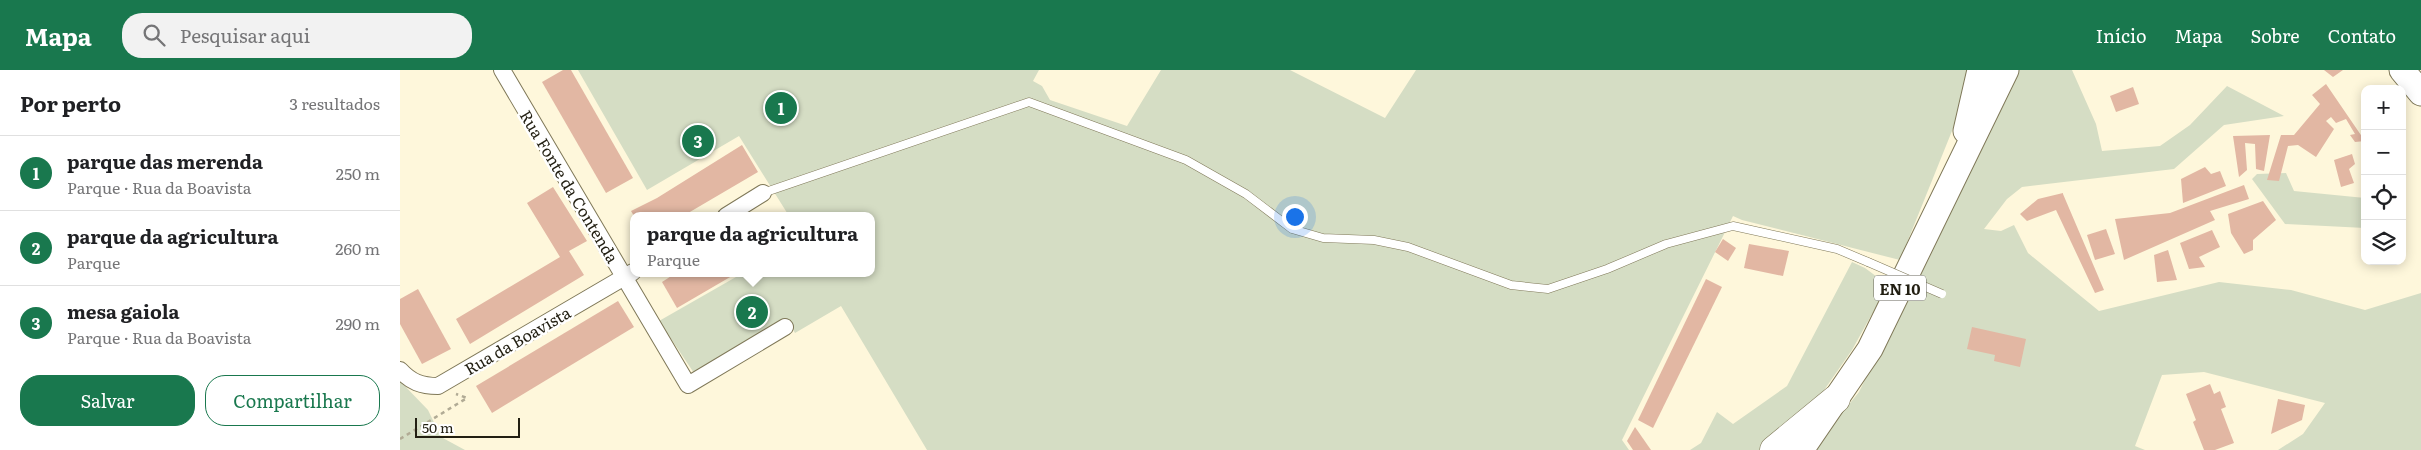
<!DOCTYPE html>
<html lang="pt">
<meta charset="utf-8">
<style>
body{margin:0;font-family:Literata,serif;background:#f2f2f2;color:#202124}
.controls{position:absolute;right:15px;top:15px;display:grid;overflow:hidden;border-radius:10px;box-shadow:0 2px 12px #0003}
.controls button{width:45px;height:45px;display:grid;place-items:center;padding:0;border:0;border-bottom:1px solid #e0e0e0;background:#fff;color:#202124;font:25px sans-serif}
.scale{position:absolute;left:15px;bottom:12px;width:105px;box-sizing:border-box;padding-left:5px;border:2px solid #221f12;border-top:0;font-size:14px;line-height:18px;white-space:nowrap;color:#221f12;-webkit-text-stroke:4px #fff;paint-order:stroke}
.you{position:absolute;left:894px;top:146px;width:18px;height:18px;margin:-12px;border:4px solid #fff;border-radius:50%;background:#1a73e8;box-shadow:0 0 0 8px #1a73e833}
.badge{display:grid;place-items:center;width:32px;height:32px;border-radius:50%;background:#19784e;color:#fff;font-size:16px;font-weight:700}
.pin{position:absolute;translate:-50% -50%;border:2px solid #fff;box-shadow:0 1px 5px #0006}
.popup{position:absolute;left:230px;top:142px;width:245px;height:65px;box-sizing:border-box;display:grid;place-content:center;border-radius:10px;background:#fff;filter:drop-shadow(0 1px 4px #0005);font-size:16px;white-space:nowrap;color:#757577}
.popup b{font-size:19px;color:#202124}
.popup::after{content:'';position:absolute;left:50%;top:100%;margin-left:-10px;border:10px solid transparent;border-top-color:#fff}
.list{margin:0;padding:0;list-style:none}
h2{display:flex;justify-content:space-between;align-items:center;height:65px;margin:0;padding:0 20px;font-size:21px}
h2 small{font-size:16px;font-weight:400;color:#757577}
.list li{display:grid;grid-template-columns:32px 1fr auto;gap:15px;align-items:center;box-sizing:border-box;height:75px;padding:0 20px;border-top:1px solid #e0e0e0}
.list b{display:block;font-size:19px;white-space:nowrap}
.list p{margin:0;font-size:16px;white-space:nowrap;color:#757577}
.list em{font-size:16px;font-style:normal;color:#757577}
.actions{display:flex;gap:10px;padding:15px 20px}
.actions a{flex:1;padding:11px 0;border:1px solid #19784e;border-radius:20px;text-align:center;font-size:18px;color:#19784e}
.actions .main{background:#19784e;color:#fff}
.icon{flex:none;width:28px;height:28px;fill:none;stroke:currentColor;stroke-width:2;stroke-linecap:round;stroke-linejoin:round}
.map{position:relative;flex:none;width:2021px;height:380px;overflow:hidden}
header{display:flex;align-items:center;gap:30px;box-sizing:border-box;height:70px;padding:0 25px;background:#19784e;color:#fff}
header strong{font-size:24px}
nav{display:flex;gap:28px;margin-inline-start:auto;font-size:18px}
.search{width:350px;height:45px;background:#f2f2f2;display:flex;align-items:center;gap:12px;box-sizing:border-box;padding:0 18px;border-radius:20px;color:#757577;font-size:19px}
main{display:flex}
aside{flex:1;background:#fff}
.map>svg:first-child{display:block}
</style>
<header>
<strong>Mapa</strong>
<div class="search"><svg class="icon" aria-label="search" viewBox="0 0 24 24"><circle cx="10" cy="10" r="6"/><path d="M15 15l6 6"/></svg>Pesquisar aqui</div>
<nav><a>Início</a><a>Mapa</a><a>Sobre</a><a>Contato</a></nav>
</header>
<main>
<aside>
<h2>Por perto<small>3 resultados</small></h2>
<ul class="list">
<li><span class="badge">1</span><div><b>parque das merenda</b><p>Parque · Rua da Boavista</p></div><em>250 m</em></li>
<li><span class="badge">2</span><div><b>parque da agricultura</b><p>Parque</p></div><em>260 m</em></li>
<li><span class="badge">3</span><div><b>mesa gaiola</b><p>Parque · Rua da Boavista</p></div><em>290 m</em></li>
</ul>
<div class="actions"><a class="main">Salvar</a><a>Compartilhar</a></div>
</aside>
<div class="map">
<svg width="2021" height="380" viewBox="0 0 2021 380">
<rect width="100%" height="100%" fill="#fef7db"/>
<!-- green -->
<g fill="#d5ddc4">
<polygon points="178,0 639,0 633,11 642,16 650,30 727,56 761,0 890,0 985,48 1016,0 1569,0 1558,46 1500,190 1342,150 1333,146 1222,370 1229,380 527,380 441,236 395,263 387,249 294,303 259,251 343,203 471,203 471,146 389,146 339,66 247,120"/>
<polygon points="1617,0 1672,0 1696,54 1702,81 1760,76 1790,55 1827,16 1884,46 1824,55 1774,99 1622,117 1607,129 1584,159 1601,161 1614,155 1628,183 1699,241 1819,212 1891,220 1965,240 2021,223 2021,380 1878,380 1903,364 1925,333 1804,302 1762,305 1735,376 1745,380 1412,380 1459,322"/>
<polygon points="1886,103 1894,121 1965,128 1965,158 1885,154 1852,109 1857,104"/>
<polygon points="1452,192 1465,198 1488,215 1452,280 1413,336 1363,380 1290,380 1301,373 1317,342 1333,354 1387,316"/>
<polygon points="0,311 28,340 41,367 65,380 0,380"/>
</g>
<!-- building -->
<g fill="#e2b7a3">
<polygon points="163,0 171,0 233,108 206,123 142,12"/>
<polygon points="1924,0 1943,0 1933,7"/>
<polygon points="1926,14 1965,71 1955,72 1950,65 1955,64 1946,49 1936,53 1931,47 1926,51 1934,59 1916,87 1898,75 1888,76 1879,111 1867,110 1881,65 1894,65 1920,34 1912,25"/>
<polygon points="1733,17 1739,34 1716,42 1710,26"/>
<polygon points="1870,65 1864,101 1856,99 1855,74 1845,73 1847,100 1839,107 1833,66"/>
<polygon points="342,75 358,102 283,146 234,146 231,141 257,128"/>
<polygon points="1952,84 1955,94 1949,99 1954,113 1941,117 1934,90"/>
<polygon points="1805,97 1811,104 1820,101 1826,116 1783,133 1781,109"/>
<polygon points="1844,115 1849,129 1810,141 1815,150 1724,190 1715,149 1770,143"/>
<polygon points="153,117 187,171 169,181 184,205 70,274 56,249 160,187 127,133"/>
<polygon points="1663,123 1663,124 1704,220 1695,223 1656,140 1627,151 1620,144 1638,129"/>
<polygon points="1863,131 1876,150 1853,170 1853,180 1844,184 1831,163 1828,144"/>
<polygon points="1706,159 1715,184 1695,190 1687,165"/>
<polygon points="1812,160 1820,177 1799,187 1805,197 1789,199 1780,173"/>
<polygon points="1323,169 1336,178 1328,191 1315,182"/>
<polygon points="1349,174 1389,181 1383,206 1344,198"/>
<polygon points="1768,180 1777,210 1757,212 1754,185"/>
<polygon points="276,203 337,203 277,238 262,212"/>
<polygon points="1306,209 1322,217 1253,358 1238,350"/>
<polygon points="18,219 51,279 22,294 0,254 0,229"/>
<polygon points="218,231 234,257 92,343 76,316"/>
<polygon points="1572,257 1626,269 1620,297 1594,291 1595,285 1567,279"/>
<polygon points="1810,314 1814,324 1820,321 1826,337 1821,339 1834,373 1815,380 1804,380 1793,352 1796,350 1786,324"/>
<polygon points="1878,329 1905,335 1902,350 1871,364"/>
<polygon points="1235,357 1251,380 1233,380 1227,371"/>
</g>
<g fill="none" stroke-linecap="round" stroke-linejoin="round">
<!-- lane casing -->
<g stroke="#7f7858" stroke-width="9">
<polyline id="lane" points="363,123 629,32 786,90 846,124 892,159 923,168 974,170 1008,177 1111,215 1148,219 1207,199 1266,174 1333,156 1437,179 1468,192"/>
</g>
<!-- street casing -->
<g stroke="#7f7858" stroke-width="18">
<g id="street">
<polyline points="102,0 288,315 385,257"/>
<polyline points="326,146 363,123"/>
<path d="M 0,300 C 11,312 21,316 38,316 L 233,202"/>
</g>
</g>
<!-- primary casing -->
<g stroke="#7f7858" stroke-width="27">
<g id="primary">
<polyline points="2002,0 2021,23"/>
<polyline points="1566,61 1580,0"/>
<polyline points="1401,380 1470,279 1606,0"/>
</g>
</g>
<!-- highway casing -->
<g stroke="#7f7858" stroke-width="29">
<polyline id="highway" points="1374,380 1436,329"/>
</g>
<!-- path -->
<polyline stroke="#b1ab95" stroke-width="2.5" stroke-dasharray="4 4" stroke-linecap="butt" points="0,369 67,328 56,324"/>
<!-- lane -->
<use href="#lane" stroke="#fff" stroke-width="8"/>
<!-- street -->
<use href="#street" stroke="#fff" stroke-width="16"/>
<!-- primary -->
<use href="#primary" stroke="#fff" stroke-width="25"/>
<!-- highway -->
<use href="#highway" stroke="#fff" stroke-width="28"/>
<!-- lane-bridge casing -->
<g stroke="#7f7858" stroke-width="9" stroke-linecap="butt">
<polyline id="lane-bridge" points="1468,192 1542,224"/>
</g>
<!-- lane-bridge -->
<use href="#lane-bridge" stroke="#fff" stroke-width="8"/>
</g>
<g text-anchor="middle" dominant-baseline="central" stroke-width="5" stroke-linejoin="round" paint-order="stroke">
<!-- shield labels -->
<rect fill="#fff" stroke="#646259" stroke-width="1" x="1474" y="205.5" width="52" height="25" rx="4"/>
<g font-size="15" font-weight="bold" fill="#221f12">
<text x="1500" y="218">EN 10</text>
</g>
<!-- street labels -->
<g font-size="16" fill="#221f12" stroke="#fff">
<text transform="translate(170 116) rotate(59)">Rua Fonte da Contenda</text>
<text transform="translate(117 270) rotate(-30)">Rua da Boavista</text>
</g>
</g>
</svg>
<div class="controls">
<button>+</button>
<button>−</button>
<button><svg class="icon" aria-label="locate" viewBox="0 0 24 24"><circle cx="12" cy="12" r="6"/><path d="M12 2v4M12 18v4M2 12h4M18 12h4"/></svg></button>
<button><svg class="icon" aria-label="layers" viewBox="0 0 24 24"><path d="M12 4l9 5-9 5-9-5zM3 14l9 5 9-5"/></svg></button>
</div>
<div class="scale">50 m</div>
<div class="you"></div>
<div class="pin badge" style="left:381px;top:38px">1</div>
<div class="pin badge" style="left:352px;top:242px">2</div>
<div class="popup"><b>parque da agricultura</b>Parque</div>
<div class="pin badge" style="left:298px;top:71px">3</div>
</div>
</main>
